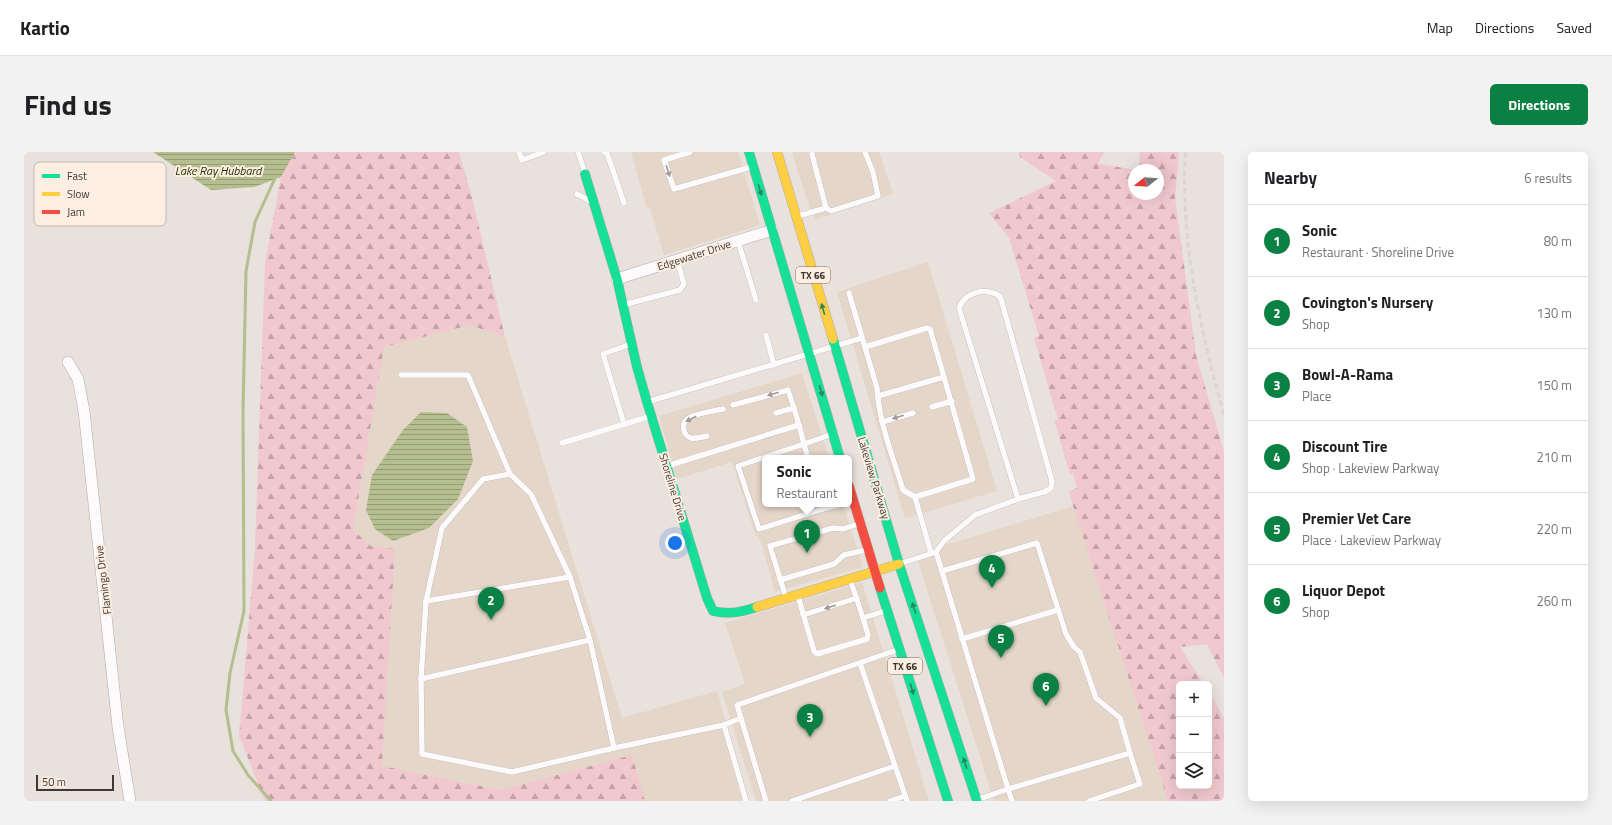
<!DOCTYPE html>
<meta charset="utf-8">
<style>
body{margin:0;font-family:"Titillium Web",sans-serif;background:#f2f2f2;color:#202124}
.controls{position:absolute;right:12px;bottom:12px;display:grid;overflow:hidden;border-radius:6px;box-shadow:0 4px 16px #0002}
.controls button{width:36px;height:36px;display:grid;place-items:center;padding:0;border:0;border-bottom:1px solid #e0e0e0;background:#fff;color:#202124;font:20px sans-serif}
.compass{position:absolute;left:1104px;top:12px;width:36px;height:36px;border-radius:50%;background:#fff;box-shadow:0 4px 16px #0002;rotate:253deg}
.scale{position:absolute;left:12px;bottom:10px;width:78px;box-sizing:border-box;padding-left:4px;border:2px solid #3e3834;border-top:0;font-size:11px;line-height:14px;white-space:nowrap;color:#3e3834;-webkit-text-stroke:3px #fceee2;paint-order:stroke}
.you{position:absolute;left:651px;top:391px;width:14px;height:14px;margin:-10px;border:3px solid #fff;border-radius:50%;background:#1a73e8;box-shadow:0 0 0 6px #1a73e833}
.badge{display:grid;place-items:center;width:26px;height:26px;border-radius:50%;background:#0b8043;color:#fff;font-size:13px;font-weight:700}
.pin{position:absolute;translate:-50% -33px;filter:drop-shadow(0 1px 2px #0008)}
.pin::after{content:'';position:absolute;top:21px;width:14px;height:12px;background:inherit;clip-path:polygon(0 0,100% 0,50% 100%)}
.popup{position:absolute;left:738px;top:303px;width:90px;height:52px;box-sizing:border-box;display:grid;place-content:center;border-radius:6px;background:#fff;filter:drop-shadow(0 1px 3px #0005);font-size:13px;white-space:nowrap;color:#757577}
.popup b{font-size:15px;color:#202124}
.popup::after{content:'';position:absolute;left:50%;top:100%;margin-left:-8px;border:8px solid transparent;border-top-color:#fff}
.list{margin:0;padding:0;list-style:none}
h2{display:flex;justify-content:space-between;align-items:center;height:52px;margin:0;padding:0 16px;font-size:17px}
h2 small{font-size:13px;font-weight:400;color:#757577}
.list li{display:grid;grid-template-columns:26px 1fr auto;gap:12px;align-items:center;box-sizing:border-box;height:72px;padding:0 16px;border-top:1px solid #e0e0e0}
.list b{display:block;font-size:15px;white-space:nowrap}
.list p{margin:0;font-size:13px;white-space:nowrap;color:#757577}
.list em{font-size:13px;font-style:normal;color:#757577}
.icon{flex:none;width:22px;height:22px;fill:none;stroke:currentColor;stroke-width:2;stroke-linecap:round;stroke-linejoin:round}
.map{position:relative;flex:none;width:1200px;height:649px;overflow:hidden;border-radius:6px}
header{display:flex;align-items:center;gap:24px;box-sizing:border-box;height:56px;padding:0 20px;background:#fff;border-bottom:1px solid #e0e0e0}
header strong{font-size:19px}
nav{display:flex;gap:22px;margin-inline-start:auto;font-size:14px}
.intro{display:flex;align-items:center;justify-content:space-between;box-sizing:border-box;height:96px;padding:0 24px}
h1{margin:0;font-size:28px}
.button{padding:10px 18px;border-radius:6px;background:#0b8043;color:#fff;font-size:14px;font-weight:700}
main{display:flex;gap:24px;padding:0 24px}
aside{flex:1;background:#fff;border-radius:6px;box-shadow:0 4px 16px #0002}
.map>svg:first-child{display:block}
</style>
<header>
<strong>Kartio</strong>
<nav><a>Map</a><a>Directions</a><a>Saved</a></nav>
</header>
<div class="intro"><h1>Find us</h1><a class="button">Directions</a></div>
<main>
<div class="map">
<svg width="1200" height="649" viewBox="0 0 1200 649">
<defs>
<pattern id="forest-firs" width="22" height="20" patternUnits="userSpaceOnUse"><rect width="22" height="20" fill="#f0c8ce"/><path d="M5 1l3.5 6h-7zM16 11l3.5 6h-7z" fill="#c4a3a8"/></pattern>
<pattern id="water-rules" width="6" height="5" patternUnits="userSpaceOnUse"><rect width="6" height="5" fill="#b5be8f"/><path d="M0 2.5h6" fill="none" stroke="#959b76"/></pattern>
</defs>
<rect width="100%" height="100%" fill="#e9e1db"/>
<!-- built -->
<g fill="#e5d6ca">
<polygon points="607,0 714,0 736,73 640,103 626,56 623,57"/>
<polygon points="772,0 855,0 869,42 790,68 768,1"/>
<polygon points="904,110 973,339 881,366 813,140"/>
<polygon points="446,173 481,185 598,566 693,539 725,649 621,649 608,603 476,638 358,614 371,398 347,394 329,378 360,194"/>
<polygon points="778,221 805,306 741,306 741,352 819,352 839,415 751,440 737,390 731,382 708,310 653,327 635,264"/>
<polygon points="1049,354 1144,649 970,649 892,403 912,400 922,393"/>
<polygon points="838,430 905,649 732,649 698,540 721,532 701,471"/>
</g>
<!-- forest -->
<g fill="url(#forest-firs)">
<polygon points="271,0 435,0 448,45 481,185 446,173 360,195 329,378 347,394 371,397 358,614 476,638 608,603 621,649 241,649 215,584 231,397 241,111 257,25"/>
<polygon points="995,0 1080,0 1074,12 1114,18 1110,18 1110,42 1134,42 1134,18 1115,18 1116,0 1155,0 1151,45 1172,203 1200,300 1200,526 1183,492 1156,495 1180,532 1155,532 1155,634 1185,634 1185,540 1200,566 1200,649 1144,649 1049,354 1045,339 1053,336 1049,321 1046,322 1030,268 1034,268 1010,186 1015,184 985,86 965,61 1032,29 996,5"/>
</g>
<!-- water -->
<g fill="url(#water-rules)">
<polygon points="129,0 271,0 257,25 230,35 187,38"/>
<polygon points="397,260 423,261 443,275 449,309 434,347 405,376 369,389 351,377 342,358 348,323 379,278"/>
</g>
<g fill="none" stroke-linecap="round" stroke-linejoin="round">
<!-- stream -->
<polyline stroke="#b5be8f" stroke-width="3" points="247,649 224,623 209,599 202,558 206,521 220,459 219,258 222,119 231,70 252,24"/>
<!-- lane casing -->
<g stroke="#b1aba6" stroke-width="6">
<g id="lane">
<polyline points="495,0 498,8 520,0"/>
<polyline points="554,0 561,21"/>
<polyline points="580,0 583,1 600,51"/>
<polyline points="666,0 640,8 650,37 727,15"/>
<polyline points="553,42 566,49"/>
<polyline points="802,56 807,59 854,44 849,20 841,0"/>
<polyline points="774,64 802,56 788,2"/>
<polyline points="714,89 732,148"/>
<path d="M 825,141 L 853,236 C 855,271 869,305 879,338 L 891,345 L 907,401"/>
<polyline points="599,153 656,138 660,132 653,108"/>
<polyline points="742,183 750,213"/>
<polyline points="841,195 903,176 906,177 920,225"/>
<polyline points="377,223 444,223 486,322"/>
<polyline points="854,244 920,225 949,327 891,345"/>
<polyline points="623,250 838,186"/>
<polyline points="709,253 764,238 770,256 752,261"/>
<polyline points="908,255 928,249"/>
<polyline points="770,256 775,273"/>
<polyline points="858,270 889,261"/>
<polyline points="600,272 579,202 607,192"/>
<path d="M 683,284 C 678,285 672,287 667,286 C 658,283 657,270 665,266 C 673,261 690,259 699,257"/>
<polyline points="538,291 627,264"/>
<polyline points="784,306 780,292 714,314 735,377 799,357"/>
<polyline points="643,314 775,273 780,292 806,283"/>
<polyline points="798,352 799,357 818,352"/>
<path d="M 912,400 L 920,389 L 951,363 L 994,347 L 1020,340 L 1027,336 L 1028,329 L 977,147 L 974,143 C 960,136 941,140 935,156 L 994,347"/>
<polyline points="878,411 912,400 984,637 955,647"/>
<polyline points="918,419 1013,391 1042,482 1050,495 1056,500 1072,546 1096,566 1106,601 984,637 988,649"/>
<polyline points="826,427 839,466"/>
<polyline points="756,428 810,412 820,403 842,398"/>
<polyline points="774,444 790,499 793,502 843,487 844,483 839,466 861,459"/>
<polyline points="762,446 746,394 809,376 819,377 834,372"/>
<polyline points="402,449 546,425"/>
<polyline points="779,463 833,446"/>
<polyline points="938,487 1034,458"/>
<polyline points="566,488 397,527 402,449 418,376 459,327 486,322 507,342 546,425 566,488 590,596 700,573 717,566"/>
<polyline points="836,511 883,649"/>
<polyline points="397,527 398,602 488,620 590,596"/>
<polyline points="700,573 722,649"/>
<polyline points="742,649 713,553 873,498"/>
<polyline points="768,649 871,614"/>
<polyline points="866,649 881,644"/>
<polyline points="1065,649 1116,632 1106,601"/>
</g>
</g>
<!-- street casing -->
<g stroke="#b1aba6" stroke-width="12">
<g id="street">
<polyline points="593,127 748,78"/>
<polyline points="44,210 54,227 60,259 94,575 106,649"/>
</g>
</g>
<!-- fast casing -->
<g stroke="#b1aba6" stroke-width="10">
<g id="fast">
<polyline points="725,0 816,306"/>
<path d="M 561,22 L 593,127 L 613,215 L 623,250 L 683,446 L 689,459 C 706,463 717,460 733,455"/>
<polyline points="809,187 875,412 953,649"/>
<polyline points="856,436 924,649"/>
</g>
</g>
<!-- slow casing -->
<g stroke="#b1aba6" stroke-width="10">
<g id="slow">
<polyline points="753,0 809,187"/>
<polyline points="733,455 875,412"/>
</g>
</g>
<!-- jam casing -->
<g stroke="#b1aba6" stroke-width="10">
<polyline id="jam" points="825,334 856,436"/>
</g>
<!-- lane -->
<use href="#lane" stroke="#fcfafa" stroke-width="5.5"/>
<!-- street -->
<use href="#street" stroke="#fcfafa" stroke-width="11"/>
<!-- fast -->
<use href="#fast" stroke="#16e098" stroke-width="9"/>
<!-- slow -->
<use href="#slow" stroke="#ffcf43" stroke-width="9"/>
<!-- jam -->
<use href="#jam" stroke="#f24e42" stroke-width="9"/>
<!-- rail -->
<path stroke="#d9d7d5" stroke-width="3" stroke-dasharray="6 3" stroke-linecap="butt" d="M 1162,0 C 1159,17 1161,34 1161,52 C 1164,123 1181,194 1200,263"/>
</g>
<!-- one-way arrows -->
<defs><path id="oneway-solid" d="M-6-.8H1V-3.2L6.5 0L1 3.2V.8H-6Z"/></defs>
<g fill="#9d9997">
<use href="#oneway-solid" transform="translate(644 19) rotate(72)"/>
<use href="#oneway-solid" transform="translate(749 242) rotate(164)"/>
<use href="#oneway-solid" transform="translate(874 265) rotate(163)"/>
<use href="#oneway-solid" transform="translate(667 267) rotate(153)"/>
<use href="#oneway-solid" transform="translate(806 455) rotate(163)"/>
</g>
<g fill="#2c8461">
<use href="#oneway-solid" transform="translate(736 38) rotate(73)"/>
<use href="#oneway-solid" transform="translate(799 157) rotate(-106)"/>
<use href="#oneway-solid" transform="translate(797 239) rotate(74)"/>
<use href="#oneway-solid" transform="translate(890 456) rotate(-108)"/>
<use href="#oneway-solid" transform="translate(888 537) rotate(72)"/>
<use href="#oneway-solid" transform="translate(941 611) rotate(-108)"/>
</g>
<g text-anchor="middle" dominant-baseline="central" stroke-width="4" stroke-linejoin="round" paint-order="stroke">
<!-- shield labels -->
<g fill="#fceee2" stroke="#776f68" stroke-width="1">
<rect x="772" y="115" width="34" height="16" rx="3"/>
<rect x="864" y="506" width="34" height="16" rx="3"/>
</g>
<g font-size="10" font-weight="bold" fill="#3e3834">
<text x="789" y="123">TX 66</text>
<text x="881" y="514">TX 66</text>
</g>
<!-- street labels -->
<g font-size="11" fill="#3e3834" stroke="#fceee2">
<text transform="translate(670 103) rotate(-18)">Edgewater Drive</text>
<text transform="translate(850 326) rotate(73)">Lakeview Parkway</text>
<text transform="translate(649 335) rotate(73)">Shoreline Drive</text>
<text transform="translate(79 428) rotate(-97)">Flamingo Drive</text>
</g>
<!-- water labels -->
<g font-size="12" font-style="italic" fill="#283100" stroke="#fceee2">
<text x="194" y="18">Lake Ray Hubbard</text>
</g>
</g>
<!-- legend -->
<rect x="10" y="10" width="132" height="64" rx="6" fill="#fceee2" stroke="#c3b7ae" stroke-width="1"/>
<rect x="18" y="22" width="18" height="4" fill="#16e098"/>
<rect x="18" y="40" width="18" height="4" fill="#ffcf43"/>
<rect x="18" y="58" width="18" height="4" fill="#f24e42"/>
<g font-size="11" fill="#3e3834">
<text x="43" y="28">Fast</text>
<text x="43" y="46">Slow</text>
<text x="43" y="64">Jam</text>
</g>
</svg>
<div class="controls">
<button>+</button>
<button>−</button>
<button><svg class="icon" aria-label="layers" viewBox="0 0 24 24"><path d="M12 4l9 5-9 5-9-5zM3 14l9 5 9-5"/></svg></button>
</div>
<svg class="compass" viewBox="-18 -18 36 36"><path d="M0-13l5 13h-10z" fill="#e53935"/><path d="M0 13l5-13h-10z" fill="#757577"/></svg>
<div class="scale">50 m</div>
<div class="you"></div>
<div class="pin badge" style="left:783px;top:401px">1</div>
<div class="popup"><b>Sonic</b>Restaurant</div>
<div class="pin badge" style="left:467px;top:468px">2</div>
<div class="pin badge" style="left:786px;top:585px">3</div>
<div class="pin badge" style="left:968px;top:436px">4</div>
<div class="pin badge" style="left:977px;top:506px">5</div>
<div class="pin badge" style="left:1022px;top:554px">6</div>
</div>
<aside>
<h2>Nearby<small>6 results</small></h2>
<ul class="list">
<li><span class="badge">1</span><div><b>Sonic</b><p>Restaurant · Shoreline Drive</p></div><em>80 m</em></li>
<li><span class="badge">2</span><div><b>Covington's Nursery</b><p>Shop</p></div><em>130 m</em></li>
<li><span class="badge">3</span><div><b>Bowl-A-Rama</b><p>Place</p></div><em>150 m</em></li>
<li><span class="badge">4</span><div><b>Discount Tire</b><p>Shop · Lakeview Parkway</p></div><em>210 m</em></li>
<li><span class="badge">5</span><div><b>Premier Vet Care</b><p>Place · Lakeview Parkway</p></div><em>220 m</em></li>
<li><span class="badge">6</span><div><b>Liquor Depot</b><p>Shop</p></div><em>260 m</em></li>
</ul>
</aside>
</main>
